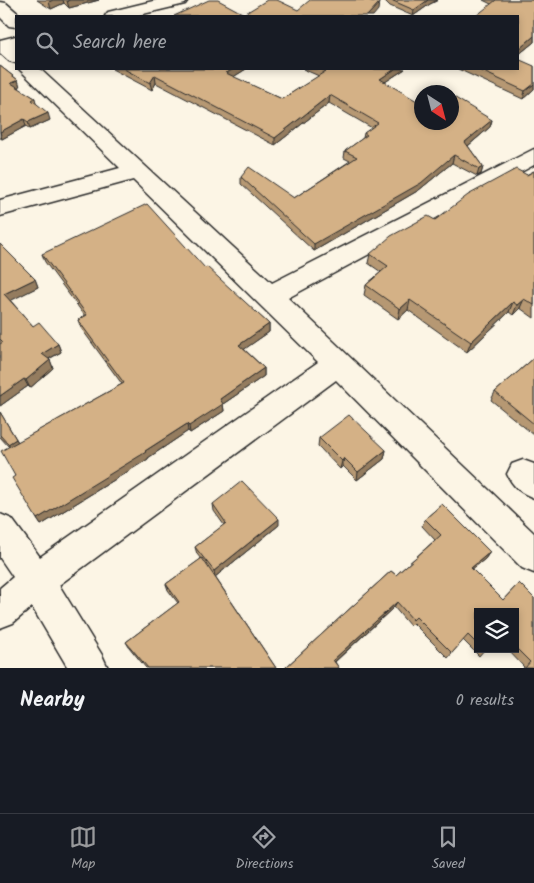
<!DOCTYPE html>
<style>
body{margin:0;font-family:Kalam,sans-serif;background:#242831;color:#f1f3f6}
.controls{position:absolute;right:15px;bottom:15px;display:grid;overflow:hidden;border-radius:0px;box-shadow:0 2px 8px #0003}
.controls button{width:45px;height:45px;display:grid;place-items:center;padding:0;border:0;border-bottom:1px solid #363941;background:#171b24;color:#f1f3f6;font:25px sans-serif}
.compass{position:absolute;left:414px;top:85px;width:45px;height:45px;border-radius:50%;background:#171b24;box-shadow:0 2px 8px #0003;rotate:144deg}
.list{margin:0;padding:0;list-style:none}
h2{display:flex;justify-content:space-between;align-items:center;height:65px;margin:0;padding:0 20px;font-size:21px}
h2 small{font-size:16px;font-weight:400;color:#9ea1a6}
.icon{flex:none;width:28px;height:28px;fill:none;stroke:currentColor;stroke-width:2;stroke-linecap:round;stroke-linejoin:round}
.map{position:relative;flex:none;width:534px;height:668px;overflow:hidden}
.search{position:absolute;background:#171b24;box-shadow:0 2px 8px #0003;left:15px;right:15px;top:15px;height:55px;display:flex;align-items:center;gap:12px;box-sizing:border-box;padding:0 18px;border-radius:0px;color:#9ea1a6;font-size:19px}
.sheet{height:145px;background:#171b24}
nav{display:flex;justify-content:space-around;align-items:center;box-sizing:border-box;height:70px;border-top:1px solid #363941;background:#171b24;font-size:14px;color:#9ea1a6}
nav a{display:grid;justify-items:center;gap:2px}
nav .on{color:#98999b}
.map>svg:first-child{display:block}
</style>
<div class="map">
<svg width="534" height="668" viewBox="0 0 534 668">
<rect width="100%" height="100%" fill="#fcf5e5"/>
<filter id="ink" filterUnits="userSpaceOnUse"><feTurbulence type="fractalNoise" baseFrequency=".02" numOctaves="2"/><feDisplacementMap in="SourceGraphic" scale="10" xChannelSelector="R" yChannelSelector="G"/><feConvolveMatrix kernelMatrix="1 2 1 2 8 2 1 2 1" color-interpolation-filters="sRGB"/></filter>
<g filter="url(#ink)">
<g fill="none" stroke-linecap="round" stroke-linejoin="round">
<!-- street casing -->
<g stroke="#2b2b2b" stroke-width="3">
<g id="street">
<polygon points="0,2 6,3 21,16 16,16 16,27 9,26 0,17"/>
<polygon points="4,40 16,47 16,63 9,61 0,53 0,41"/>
<polygon points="19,69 40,69 272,283 534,149 534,165 288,298 534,533 534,573 522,568 336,380 59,585 102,655 108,668 68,668 32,607 13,623 0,628 0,588 13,577 0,558 0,514 12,519 40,557 318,362 133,180 0,216 0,200 120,168"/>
<path d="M 523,460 L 534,464 L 534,498 C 521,493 513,487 507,474 L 512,464 Z"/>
</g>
</g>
<!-- secondary casing -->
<g stroke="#2b2b2b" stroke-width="3">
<g id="secondary">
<polygon points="157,0 188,0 185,4 135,16 105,16 108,12"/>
<polygon points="16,36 16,48 0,52 0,40"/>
</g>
</g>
<!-- street -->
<use href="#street" fill="#fcf5e5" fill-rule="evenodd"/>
<!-- secondary -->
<use href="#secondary" fill="#fcf5e5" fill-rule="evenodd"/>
</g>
<!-- wall -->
<g fill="#b69873" stroke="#2b2b2b">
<polygon points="37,0 99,0 69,8 64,3 51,9"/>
<polygon points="384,0 438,0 430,4 413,16 390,6"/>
<polygon points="483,0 534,0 534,42 518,55 518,16 491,4"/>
<polygon points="0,66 18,80 20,87 18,88 35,98 36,103 50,120 30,129 26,126 2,139 0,138"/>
<polygon points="534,66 534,89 523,99 458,69 518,69"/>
<polygon points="112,69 246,69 233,77 282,99 319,76 303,69 405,69 385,82 422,122 492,120 490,127 468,146 483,167 481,174 477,176 452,163 419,190 314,251 241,184 241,177 294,198 350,161 344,158 345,151 363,138 364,133 372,128 329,103 275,145 156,83 152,90"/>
<polygon points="534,171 534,318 520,308 513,315 509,312 467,352 408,310 398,319 364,295 366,285 381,272 368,263 370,254 435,220"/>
<polygon points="0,244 35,279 38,287 10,300 33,326 58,344 61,352 49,359 50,360 53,368 30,388 28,386 0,406"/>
<polygon points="42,254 205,268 269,324 269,332 244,349 264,368 264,376 223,404 224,411 190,433 188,431 148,458 148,459 41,525 37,519 15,476 9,447 0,437 0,412 18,442 122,384 81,328 78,320 85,316 45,262"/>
<polygon points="534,358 534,435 491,400 495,392"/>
<polygon points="319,438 386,450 384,459 357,480 343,466 340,469 318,446"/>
<polygon points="213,504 279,525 215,577 276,668 146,668 129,647 126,642 178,603 168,590 166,584 201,559 197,554 195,547 224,525 214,511"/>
<polygon points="442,504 490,552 485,559 472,569 503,600 519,583 534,598 534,668 523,668 524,667 507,649 515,649 515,612 478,612 478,649 485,649 479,656 463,640 448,658 413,623 410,626 394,607 335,662 339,668 285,668 391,571 396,575 435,540 422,526 425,519"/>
</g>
<!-- shaded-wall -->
<g fill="#947c5e" stroke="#2b2b2b">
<polygon points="53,0 63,0 64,3 51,9 49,2"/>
<polygon points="70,0 99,0 69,8 67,1"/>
<polygon points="428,0 438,0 430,4 413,16 414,10"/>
<polygon points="379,3 378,10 373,16 367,16"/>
<polygon points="534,36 534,42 518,55 518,50"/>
<polygon points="234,69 246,69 227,81 226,73"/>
<polygon points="395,69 405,69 379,86 380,79"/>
<polygon points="155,75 156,83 152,90 150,83"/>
<polygon points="18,80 20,87 13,90 11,83"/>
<polygon points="534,84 534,89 523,99 525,91"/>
<polygon points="330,95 329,103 275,145 275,138"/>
<polygon points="48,113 50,120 30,129 28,122"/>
<polygon points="24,119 26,126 2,139 0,132"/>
<polygon points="492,120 490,127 463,150 465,142"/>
<polygon points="454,155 452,163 419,190 314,251 314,244"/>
<polygon points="483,167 481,174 477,176 479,169"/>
<polygon points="35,279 38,287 8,302 4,294"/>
<polygon points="524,299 520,308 513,315 517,305"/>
<polygon points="410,300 408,310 398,319 400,309"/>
<polygon points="513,302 509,312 467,352 471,342"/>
<polygon points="269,324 269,332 239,353 239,345"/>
<polygon points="58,344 61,352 45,361 42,354"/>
<polygon points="50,360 53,368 30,388 26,380"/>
<polygon points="264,368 264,376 223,404 224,411 190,433 189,426 220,399"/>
<polygon points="24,379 28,386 0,406 0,396"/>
<polygon points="187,424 188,431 148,458 148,459 41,525 37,519 145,451"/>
<polygon points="16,439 20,446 12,451 8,444"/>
<polygon points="386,450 384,459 357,480 358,472"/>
<polygon points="344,458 343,466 340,469 342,461"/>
<polygon points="279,519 279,525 215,577 214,571"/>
<polygon points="490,552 485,559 466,574 471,568"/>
<polygon points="397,602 394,607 331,665 333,660"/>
</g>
<!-- building -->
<g fill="#d4b186" stroke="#2b2b2b">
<polygon points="209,0 218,0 244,14 267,0 277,0 298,10 310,0 367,0 379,3 367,16 174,16"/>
<polygon points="391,0 428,0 414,10"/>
<polygon points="496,0 534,0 534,36 518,50 518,16 476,16"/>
<polygon points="518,59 534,66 534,84 525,91 477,69 518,69"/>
<polygon points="0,66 18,80 11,83 35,98 32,100 48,113 28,122 24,119 0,132"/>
<polygon points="124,69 234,69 226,73 282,99 326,71 320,69 395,69 380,79 422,104 422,122 452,122 452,96 492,120 465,142 483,167 479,169 454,155 421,183 314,244 241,177 249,167 294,198 357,157 345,151 367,135 364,133 378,123 330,95 275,138 155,75 150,83"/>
<polygon points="516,169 527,175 534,171 534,305 524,299 517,305 513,302 471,342 410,300 400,309 366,285 388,266 370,254 391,236 428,216 435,220 468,195"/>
<polygon points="147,204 205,268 207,267 269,324 239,345 264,368 220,399 223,404 189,426 187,424 145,451 146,452 37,519 12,478 15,476 1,451 124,383 78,320 87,315 42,254"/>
<polygon points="0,244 35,279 4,294 33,326 39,322 58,344 42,354 50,360 26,380 24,379 0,396 0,344 3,342 0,339"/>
<polygon points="534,358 534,424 495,392"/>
<polygon points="0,412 16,439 8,444 0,435"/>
<polygon points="349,415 386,450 358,472 344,458 342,461 319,438"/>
<polygon points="242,481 279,519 214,571 195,547 226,523 213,504"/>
<polygon points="442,504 490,552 471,568 503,600 519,583 534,598 534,668 525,668 530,662 515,647 515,612 478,612 478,645 468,635 452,653 416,617 413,620 397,602 333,660 339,668 285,668 391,571 396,575 441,535 425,519"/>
<polygon points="202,558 276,668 148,668 126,642 179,602 166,584"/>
</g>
</g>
</svg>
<div class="controls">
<button><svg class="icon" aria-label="layers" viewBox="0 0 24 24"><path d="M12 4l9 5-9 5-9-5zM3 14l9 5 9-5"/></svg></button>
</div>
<svg class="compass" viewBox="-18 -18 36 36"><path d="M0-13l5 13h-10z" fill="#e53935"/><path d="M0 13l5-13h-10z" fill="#9ea1a6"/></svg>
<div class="search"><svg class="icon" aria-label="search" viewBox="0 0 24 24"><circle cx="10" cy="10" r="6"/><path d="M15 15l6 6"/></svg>Search here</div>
</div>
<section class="sheet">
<h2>Nearby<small>0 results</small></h2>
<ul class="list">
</ul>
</section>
<nav>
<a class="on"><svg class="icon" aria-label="map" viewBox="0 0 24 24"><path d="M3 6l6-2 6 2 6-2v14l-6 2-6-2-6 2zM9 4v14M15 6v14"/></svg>Map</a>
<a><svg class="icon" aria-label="directions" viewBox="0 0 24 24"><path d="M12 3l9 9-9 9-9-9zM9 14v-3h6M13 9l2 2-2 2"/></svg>Directions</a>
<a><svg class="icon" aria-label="saved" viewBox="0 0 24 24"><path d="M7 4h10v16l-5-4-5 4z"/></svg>Saved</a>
</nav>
